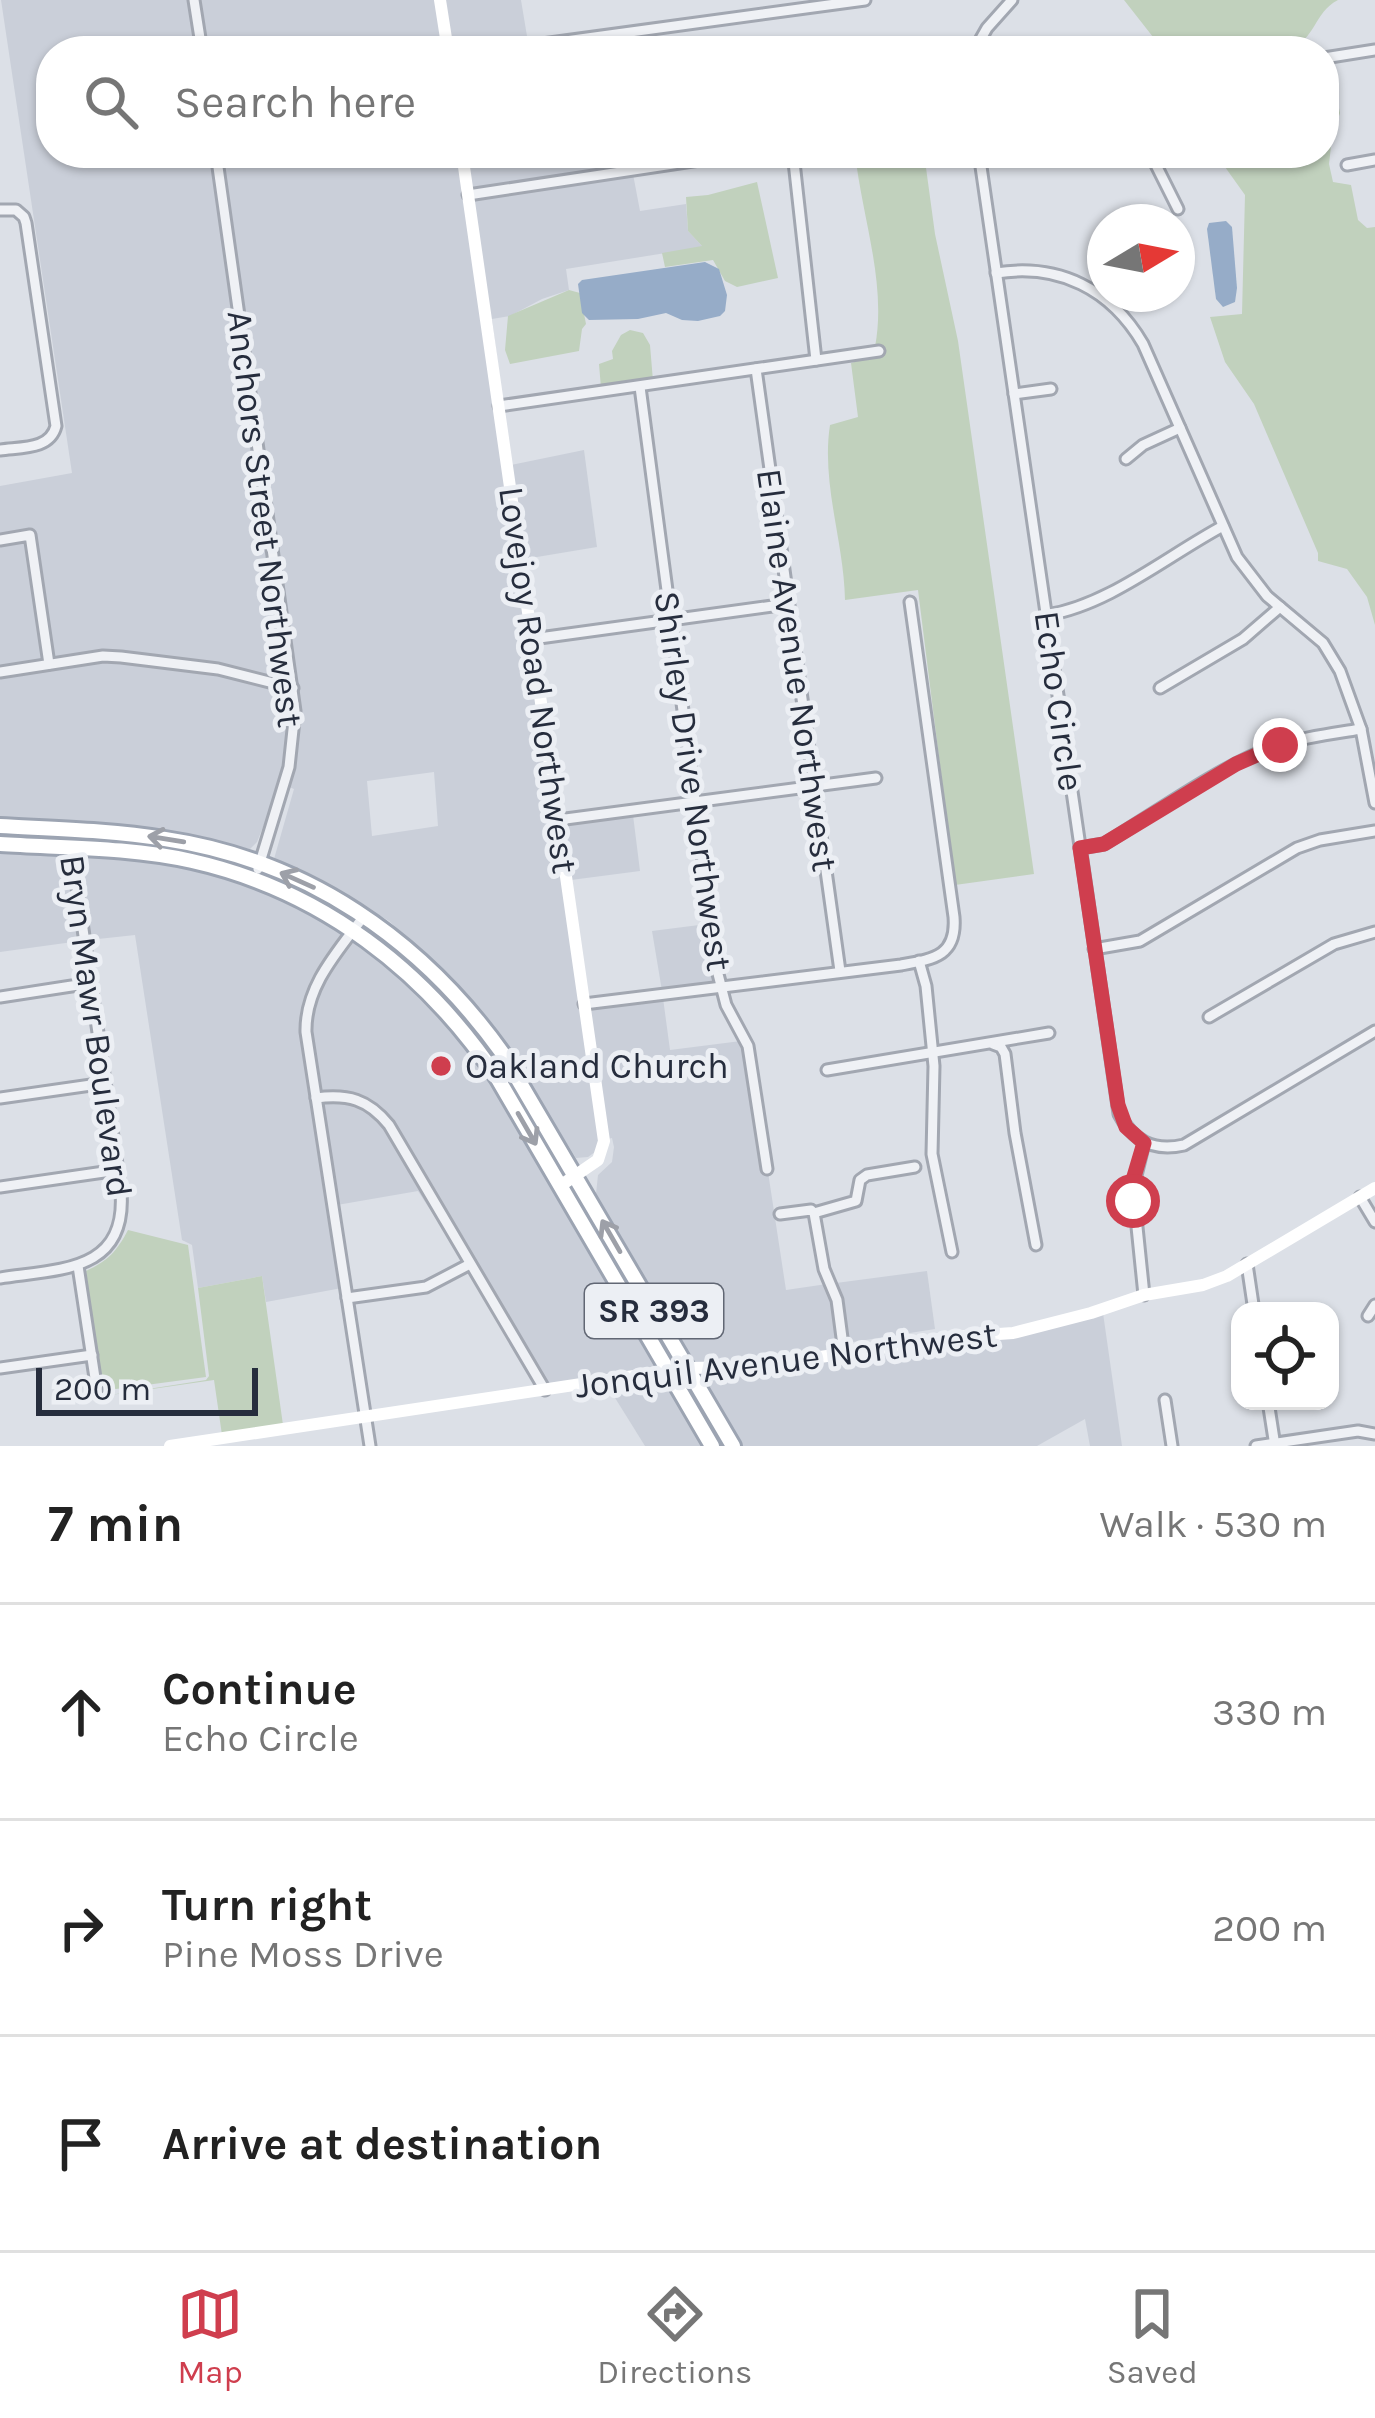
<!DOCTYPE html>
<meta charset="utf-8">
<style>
body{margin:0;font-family:Karla,sans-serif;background:#f2f2f2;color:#222}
.controls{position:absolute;right:36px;bottom:36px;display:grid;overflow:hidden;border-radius:24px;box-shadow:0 3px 9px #0004}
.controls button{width:108px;height:108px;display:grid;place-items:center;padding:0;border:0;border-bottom:3px solid #e0e0e0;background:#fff;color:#222;font:60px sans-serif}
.compass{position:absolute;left:1087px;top:204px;width:108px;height:108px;border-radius:50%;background:#fff;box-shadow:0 3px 9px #0004;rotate:80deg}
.scale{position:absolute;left:36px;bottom:30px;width:222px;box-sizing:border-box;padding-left:12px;border:6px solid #262d3d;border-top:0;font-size:33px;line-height:42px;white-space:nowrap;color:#262d3d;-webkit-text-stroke:9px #eceff4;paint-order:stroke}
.stop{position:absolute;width:36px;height:36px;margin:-27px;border:9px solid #cf3e4e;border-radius:50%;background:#fff}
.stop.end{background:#cf3e4e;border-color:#fff;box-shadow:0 3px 12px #0008}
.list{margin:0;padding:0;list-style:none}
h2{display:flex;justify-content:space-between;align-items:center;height:156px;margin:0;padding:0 48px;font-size:51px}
h2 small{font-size:39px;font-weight:400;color:#767676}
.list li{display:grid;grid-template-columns:78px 1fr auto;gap:36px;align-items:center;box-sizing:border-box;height:216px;padding:0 48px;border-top:3px solid #e0e0e0}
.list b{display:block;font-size:45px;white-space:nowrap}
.list p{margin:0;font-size:39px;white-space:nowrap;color:#767676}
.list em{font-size:39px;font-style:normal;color:#767676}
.icon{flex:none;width:66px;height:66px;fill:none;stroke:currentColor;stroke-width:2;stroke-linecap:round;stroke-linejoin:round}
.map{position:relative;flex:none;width:1375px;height:1446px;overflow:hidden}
.search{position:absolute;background:#fff;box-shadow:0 3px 9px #0004;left:36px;right:36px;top:36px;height:132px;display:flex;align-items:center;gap:30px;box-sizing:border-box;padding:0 42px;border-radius:48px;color:#767676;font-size:45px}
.sheet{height:804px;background:#fff}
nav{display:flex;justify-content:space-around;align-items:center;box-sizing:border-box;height:168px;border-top:3px solid #e0e0e0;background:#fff;font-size:33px;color:#767676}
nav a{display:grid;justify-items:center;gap:6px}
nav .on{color:#cf3e4e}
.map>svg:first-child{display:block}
</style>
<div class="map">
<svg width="1375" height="1446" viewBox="0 0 1375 1446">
<rect width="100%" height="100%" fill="#dce0e7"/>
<!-- built -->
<g fill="#cacfd9" fill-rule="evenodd">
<polygon points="1,0 190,0 197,51 51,51 51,153 212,153 288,683 219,665 121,653 52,660 33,531 0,536 0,486 72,473"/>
<polygon points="199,0 436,0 443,51 206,51"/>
<polygon points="445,0 521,0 528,42 452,51"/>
<path d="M 221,153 L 458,153 L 599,1141 L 595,1152 L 588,1157 L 576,1158 L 487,1017 L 437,964 L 389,921 L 329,885 L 274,859 L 294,789 L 289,787 L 299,735 L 298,686 ZM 434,772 L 438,826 L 372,836 L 367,781 Z"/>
<polygon points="467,153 630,153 632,166 472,191"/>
<polygon points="633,174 640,211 686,204 688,231 703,247 566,269 569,290 542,299 510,316 492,319 503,402 473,198"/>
<polygon points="584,450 597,547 525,559 511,465"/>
<polygon points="26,539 44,661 0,668 0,543"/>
<polygon points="103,660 217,673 289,691 288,751 280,785 257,842 250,849 147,828 0,819 0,675"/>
<polygon points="633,815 640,871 571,880 563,823"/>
<polygon points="0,850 68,855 80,941 0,952"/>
<polygon points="77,856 177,864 249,884 316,915 345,935 310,986 301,1017 342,1288 266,1302 262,1276 198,1288 192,1245 182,1240 135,935 89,940"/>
<polygon points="707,924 716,984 662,991 652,931"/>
<polygon points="352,939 366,946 405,976 475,1054 661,1369 547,1386 392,1122 375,1104 358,1095 338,1092 320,1093 310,1017 318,989"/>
<polygon points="663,998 670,1050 741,1041 746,1057 759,1158 764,1173 768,1172 786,1290 827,1284 833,1300 840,1350 752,1363 694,1364 596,1194 598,1175 612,1162 614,1147 612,1138 608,1139 589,1008"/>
<polygon points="337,1099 355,1102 369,1109 385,1127 465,1263 418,1191 337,1205 321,1101"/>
<polygon points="927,1271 935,1329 853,1342 847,1337 836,1283"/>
<polygon points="1103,1313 1122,1446 1090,1446 1085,1419 1037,1446 742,1446 698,1371 739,1372"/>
<polygon points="665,1376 705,1446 645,1446 607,1385"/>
</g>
<!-- green -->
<g fill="#c1d1bd">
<path d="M 1124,0 L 1338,0 C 1313,13 1317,39 1287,51 L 1164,51 Z"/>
<polygon points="1324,78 1334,84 1340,113 1332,138 1329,164 1333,182 1351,185 1358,220 1367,228 1375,227 1375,625 1367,597 1347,569 1318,561 1318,553 1254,404 1225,362 1210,317 1242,314 1245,195 1215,153 1324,153"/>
<path d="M 855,153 L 924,153 L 935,234 L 958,341 L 1034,874 L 955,885 L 918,590 L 845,600 C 844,542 821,483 830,425 L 858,417 L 851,363 L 883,353 L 882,347 L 875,347 C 887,284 862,217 855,153 Z"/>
<polygon points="757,182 778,278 737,287 725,281 713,260 665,267 662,253 702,246 688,231 686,197 708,195"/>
<polygon points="569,290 580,293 586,324 582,329 579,351 510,364 505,350 508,316"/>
<polygon points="630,330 643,333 650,345 653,381 601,388 599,364 613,359 612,351 621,335"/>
<path d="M 128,1230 L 188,1245 L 206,1377 L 101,1391 L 86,1271 C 108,1261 117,1251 128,1230 Z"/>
<polygon points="262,1276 283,1425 222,1435 214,1380 97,1397 206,1380 209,1376 198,1288"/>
</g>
<!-- water -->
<g fill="#96acc8">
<polygon points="1226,221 1232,227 1237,288 1235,302 1223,307 1216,299 1207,229 1209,223"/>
<polygon points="705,262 719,269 727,295 725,311 720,316 698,321 682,320 666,313 638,319 589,320 582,313 578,284 582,280"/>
</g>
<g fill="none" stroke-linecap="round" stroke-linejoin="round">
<!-- street casing -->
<g stroke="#a2a7b1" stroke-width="15">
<g id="street">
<polyline points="194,0 202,51"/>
<polyline points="491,51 865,0"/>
<polyline points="974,51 987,28 1012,0"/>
<polyline points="1324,58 1375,50"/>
<polyline points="216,153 295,711 289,767 258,869"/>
<polyline points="793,153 816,360"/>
<path d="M 979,153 L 1119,1114 C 1133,1141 1153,1152 1184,1145 L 1375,1031"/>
<polyline points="1150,153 1178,209"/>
<polyline points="979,158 1018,153"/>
<polyline points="1347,165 1375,160"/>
<polyline points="468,195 746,153"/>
<path d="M 0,210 L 16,210 L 24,217 L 26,223 L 56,426 C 50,450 21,447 0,450"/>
<path d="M 996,273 C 1059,263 1111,289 1143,344 L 1237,557 L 1267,596 L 1323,643 L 1340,671 L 1361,729 L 1375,803"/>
<polyline points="756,369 840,971"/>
<polyline points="640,387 718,974 726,1005 748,1046 767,1169"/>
<polyline points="1014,394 1051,389"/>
<polyline points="499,406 879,351"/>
<polyline points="1126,459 1143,445 1180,428"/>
<polyline points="0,540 30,535 49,664"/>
<path d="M 1047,615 C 1109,605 1167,556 1223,526"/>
<polyline points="532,639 787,604"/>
<polyline points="0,672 103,656 121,657 218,669 293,688"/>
<polyline points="1160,688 1243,639 1280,607"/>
<polyline points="558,820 876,778"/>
<path d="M 1080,848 L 1104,844 C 1154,814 1215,770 1268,749 C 1298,738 1330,734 1361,729"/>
<path d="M 364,916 C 338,951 305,986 306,1032 L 370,1446"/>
<polyline points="1094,949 1140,941 1297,848 1320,840 1375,831"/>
<polyline points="919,961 926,986 934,1066 932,1154 952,1252"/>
<polyline points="0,997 91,983"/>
<path d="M 584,1004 L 901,965 C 934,959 957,956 954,917 L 910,602"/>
<polyline points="1209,1017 1334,944 1375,932"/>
<polyline points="993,1044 1001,1047 1005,1054 1015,1133 1036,1245"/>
<polyline points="827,1070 1049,1033"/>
<polyline points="0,1098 105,1083"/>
<path d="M 316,1098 C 348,1094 368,1099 389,1125 L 545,1390"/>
<polyline points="1144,1143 1133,1188 1144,1295"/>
<polyline points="0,1187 118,1170"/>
<polyline points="1360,1197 1375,1222"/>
<polyline points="814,1213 856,1201 860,1180 867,1175 915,1167"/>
<polyline points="780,1214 811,1210 814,1213 824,1269 837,1300 844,1353"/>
<polyline points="1247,1264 1254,1311"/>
<polyline points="78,1266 97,1391"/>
<path d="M 0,1278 C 60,1269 127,1272 121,1192 L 71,846"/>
<polyline points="347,1298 426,1287 470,1264"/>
<polyline points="1368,1316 1375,1305"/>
<polyline points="0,1368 92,1355"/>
<polyline points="1165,1400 1172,1446"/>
<polyline points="1268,1401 1275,1446"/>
<polyline points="1256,1446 1358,1431 1375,1434"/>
</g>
</g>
<!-- primary casing -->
<g stroke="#9ca4b2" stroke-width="20">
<g id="primary">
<path d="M 0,826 C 55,829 110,830 165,839 C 306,860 421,939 503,1054 L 733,1446"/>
<path d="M 0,844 C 63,848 130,847 192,861 C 321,890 425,970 498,1079 L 712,1446"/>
</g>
</g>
<!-- street -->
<use href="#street" stroke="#eff1f5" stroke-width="9"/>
<!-- secondary -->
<g stroke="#fff" stroke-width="12">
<polyline points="440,0 448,51"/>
<polyline points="462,153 604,1141 598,1160 560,1186"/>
<polyline points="170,1446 687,1368 753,1367 955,1337 1013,1333 1091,1313 1144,1295 1203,1285 1227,1276 1375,1188"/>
</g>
<!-- primary -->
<use href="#primary" stroke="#fff" stroke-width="14"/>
</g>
<!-- one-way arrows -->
<defs><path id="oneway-shaft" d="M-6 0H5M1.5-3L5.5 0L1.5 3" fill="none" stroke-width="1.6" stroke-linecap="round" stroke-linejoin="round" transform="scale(3)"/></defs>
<g stroke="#9da0a8">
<use href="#oneway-shaft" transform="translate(166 839) rotate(-171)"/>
<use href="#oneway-shaft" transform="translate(297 880) rotate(-156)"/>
<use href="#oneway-shaft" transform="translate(527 1129) rotate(60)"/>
<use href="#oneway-shaft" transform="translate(611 1236) rotate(-120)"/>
</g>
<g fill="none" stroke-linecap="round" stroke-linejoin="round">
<!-- route -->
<polyline stroke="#cf3e4e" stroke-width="15" points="1133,1201 1133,1180 1144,1143 1126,1127 1118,1105 1080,848 1104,844 1236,764 1280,745"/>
</g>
<!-- markers -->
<circle fill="#cf3e4e" stroke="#eceff4" stroke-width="4.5" cx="441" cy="1066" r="12"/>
<g text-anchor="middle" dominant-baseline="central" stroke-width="10" stroke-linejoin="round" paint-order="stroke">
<!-- shield labels -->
<rect fill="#eceff4" stroke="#616774" stroke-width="3" x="585" y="1284" width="138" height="54" rx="9"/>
<g font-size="33" font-weight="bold" fill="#262d3d">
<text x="654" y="1311">SR 393</text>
</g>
<!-- street labels -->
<g font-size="36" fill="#262d3d" stroke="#eceff4">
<text transform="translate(265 519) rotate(83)">Anchors Street Northwest</text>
<text transform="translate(797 670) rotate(82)">Elaine Avenue Northwest</text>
<text transform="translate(538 680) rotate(82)">Lovejoy Road Northwest</text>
<text transform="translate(1059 701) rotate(82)">Echo Circle</text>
<text transform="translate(693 781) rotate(82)">Shirley Drive Northwest</text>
<text transform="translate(96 1026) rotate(82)">Bryn Mawr Boulevard</text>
<text transform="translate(786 1360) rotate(-7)">Jonquil Avenue Northwest</text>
</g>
<!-- poi labels -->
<g font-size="36" fill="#262d3d" stroke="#eceff4" text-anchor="start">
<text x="465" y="1066">Oakland Church</text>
</g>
</g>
</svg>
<div class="controls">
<button><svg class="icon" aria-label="locate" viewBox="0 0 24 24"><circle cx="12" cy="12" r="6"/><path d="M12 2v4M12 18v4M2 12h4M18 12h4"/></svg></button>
</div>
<svg class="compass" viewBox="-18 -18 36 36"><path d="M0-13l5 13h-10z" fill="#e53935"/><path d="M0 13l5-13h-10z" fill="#767676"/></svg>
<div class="scale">200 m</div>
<div class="stop" style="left:1133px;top:1201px"></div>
<div class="stop end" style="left:1280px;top:745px"></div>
<div class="search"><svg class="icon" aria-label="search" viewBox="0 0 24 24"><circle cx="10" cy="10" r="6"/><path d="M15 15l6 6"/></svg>Search here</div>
</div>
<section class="sheet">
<h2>7 min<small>Walk · 530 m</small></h2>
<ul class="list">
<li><svg class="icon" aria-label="ahead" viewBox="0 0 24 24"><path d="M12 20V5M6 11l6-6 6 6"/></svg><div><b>Continue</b><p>Echo Circle</p></div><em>330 m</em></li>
<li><svg class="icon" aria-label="right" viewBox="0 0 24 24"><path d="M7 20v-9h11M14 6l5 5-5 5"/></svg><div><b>Turn right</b><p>Pine Moss Drive</p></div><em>200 m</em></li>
<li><svg class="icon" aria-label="arrive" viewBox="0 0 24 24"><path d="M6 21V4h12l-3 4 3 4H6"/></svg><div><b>Arrive at destination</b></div></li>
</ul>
</section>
<nav>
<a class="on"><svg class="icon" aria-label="map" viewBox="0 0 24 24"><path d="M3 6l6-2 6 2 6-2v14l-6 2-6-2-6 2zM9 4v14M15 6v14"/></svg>Map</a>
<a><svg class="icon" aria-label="directions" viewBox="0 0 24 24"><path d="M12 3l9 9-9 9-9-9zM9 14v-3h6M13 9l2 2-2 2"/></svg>Directions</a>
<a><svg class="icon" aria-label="saved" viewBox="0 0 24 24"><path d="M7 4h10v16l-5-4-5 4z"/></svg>Saved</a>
</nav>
